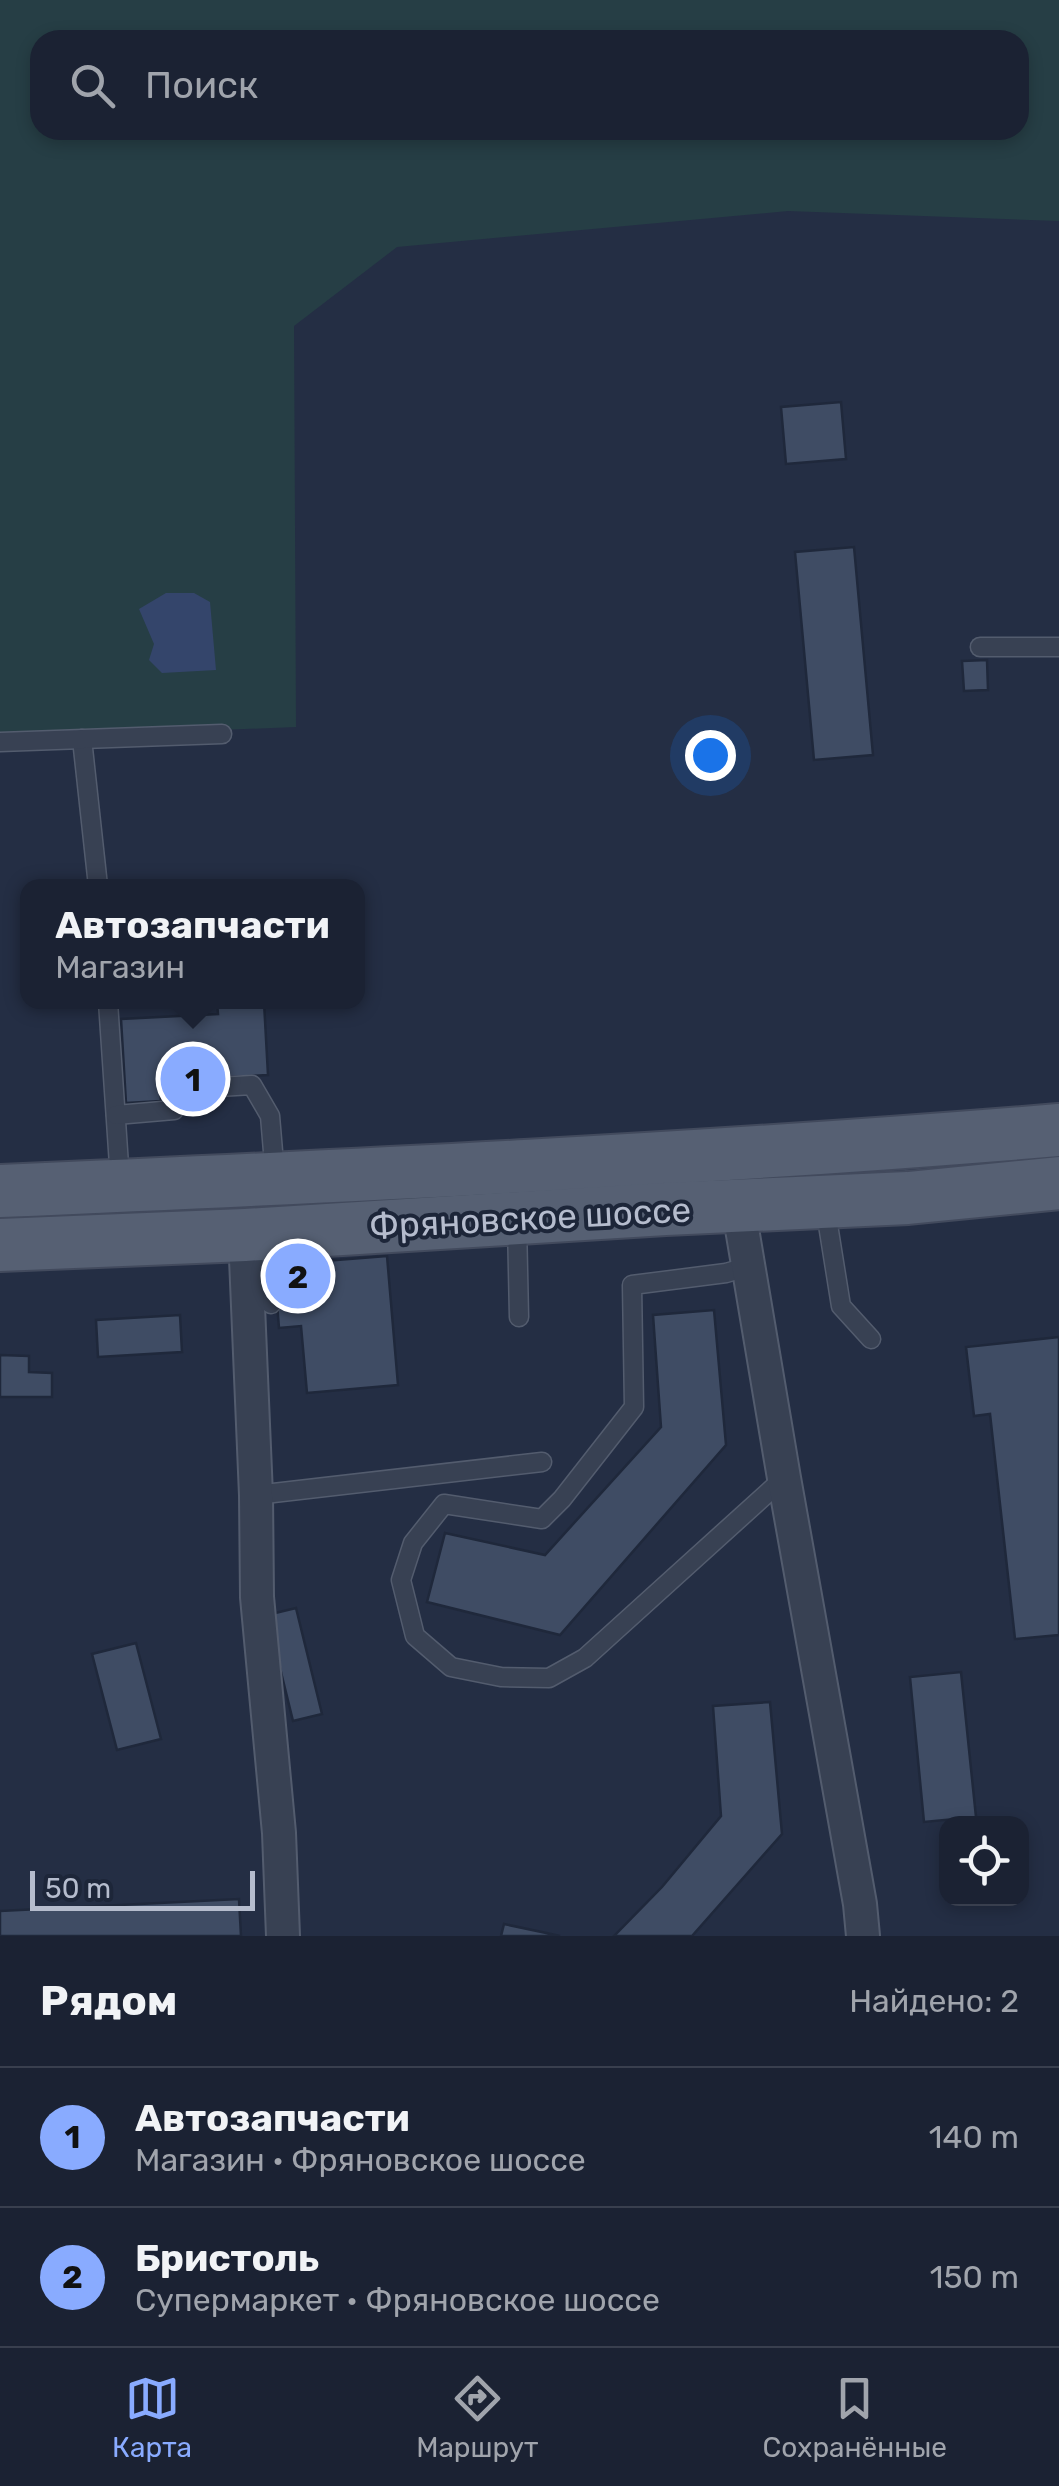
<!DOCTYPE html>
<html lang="ru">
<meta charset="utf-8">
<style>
body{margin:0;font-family:Rubik,sans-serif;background:#242a3b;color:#f1f3f6}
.controls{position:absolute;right:30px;bottom:30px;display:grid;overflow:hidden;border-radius:20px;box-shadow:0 5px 15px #0003}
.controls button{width:90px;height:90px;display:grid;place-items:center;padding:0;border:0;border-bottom:2px solid #393f4e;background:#1b2233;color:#f1f3f6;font:50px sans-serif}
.scale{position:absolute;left:30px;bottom:25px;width:225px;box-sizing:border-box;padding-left:10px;border:5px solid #b5bccd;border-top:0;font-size:28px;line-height:35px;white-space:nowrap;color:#b5bccd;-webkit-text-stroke:8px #1d2639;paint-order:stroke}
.you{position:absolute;left:710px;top:755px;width:35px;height:35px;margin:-25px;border:8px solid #fff;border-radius:50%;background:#1a73e8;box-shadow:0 0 0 15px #1a73e833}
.badge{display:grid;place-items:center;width:65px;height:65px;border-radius:50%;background:#89abff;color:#111;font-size:32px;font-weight:700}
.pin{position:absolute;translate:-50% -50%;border:5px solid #fff;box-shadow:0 2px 10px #0006}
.popup{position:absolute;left:20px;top:879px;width:345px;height:130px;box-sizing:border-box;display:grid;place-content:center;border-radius:20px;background:#1b2233;filter:drop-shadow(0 2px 8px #0005);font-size:32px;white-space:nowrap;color:#a0a4ac}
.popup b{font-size:38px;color:#f1f3f6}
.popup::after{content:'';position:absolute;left:50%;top:100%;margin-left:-20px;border:20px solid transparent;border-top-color:#1b2233}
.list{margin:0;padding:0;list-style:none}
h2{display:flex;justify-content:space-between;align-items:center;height:130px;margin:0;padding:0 40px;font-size:42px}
h2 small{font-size:32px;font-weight:400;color:#a0a4ac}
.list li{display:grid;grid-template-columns:65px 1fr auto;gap:30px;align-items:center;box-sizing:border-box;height:140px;padding:0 40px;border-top:2px solid #393f4e}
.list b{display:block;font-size:38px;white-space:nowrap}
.list p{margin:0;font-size:32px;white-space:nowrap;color:#a0a4ac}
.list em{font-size:32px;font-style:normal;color:#a0a4ac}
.icon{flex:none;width:55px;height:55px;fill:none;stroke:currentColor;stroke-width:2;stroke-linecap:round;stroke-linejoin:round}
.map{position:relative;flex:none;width:1059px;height:1936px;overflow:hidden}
.search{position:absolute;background:#1b2233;box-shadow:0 5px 15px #0003;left:30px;right:30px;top:30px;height:110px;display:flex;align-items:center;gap:25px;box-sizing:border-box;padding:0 35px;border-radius:30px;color:#a0a4ac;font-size:38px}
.sheet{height:410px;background:#1b2233}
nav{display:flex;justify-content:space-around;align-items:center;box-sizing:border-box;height:140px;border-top:2px solid #393f4e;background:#1b2233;font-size:28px;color:#a0a4ac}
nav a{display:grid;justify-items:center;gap:5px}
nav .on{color:#89abff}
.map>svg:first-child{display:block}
</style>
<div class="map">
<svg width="1059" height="1936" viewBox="0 0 1059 1936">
<rect width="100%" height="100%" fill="#242e44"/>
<!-- green -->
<path fill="#263e45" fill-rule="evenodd" d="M 0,0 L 1059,0 L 1059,221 L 788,211 L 397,247 L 294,326 L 296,727 L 0,739 ZM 40,40 L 1019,40 L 1019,130 L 40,130 Z"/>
<!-- water -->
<polygon fill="#34456b" points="166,593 194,593 210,602 216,670 162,673 149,660 154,644 139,609"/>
<!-- building -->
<g fill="#3f4c64" stroke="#1f283b" stroke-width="2.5">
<polygon points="841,402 846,459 786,464 781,407"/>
<polygon points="854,547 873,755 814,760 795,552"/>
<polygon points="987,660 988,690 964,691 962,661"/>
<polygon points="217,1002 264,1002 268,1075 160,1081 161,1101 126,1103 121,1019 218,1014"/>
<polygon points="387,1256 398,1385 307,1393 301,1326 279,1328 274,1265"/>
<polygon points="714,1310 726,1445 560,1635 427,1602 445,1533 545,1555 661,1427 653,1315"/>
<polygon points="180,1315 182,1352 98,1357 96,1320"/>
<polygon points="1059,1337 1059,1635 1015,1639 990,1414 974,1416 966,1347"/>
<polygon points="0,1355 29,1356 29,1372 52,1373 52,1397 0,1397"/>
<polygon points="296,1608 322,1714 293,1721 267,1615"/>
<polygon points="136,1643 161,1739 117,1750 92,1654"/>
<polygon points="961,1672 976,1817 924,1822 910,1677"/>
<polygon points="770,1702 782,1834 692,1936 614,1936 662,1887 721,1816 713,1706"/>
<polygon points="239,1899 241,1936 0,1936 0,1911"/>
<polygon points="504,1924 551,1934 560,1936 501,1936"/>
</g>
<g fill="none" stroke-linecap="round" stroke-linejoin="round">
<!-- service casing -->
<g stroke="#535c6e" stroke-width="21">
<g id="service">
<polyline points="980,647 1059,647"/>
<polyline points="82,739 98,886"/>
<polyline points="0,742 222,734"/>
<polyline points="108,1002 120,1180"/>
<polyline points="116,1115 174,1110 186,1089 252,1085 270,1116 275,1175"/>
<polyline points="825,1206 841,1306 871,1339"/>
<polyline points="517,1224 519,1317"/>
<polyline points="750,1266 726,1273 632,1285 634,1407 562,1499 542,1519 444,1504 413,1543 401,1580 415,1636 451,1667 501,1677 549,1678 585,1658 784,1478"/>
<polyline points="246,1286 271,1304"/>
<polyline points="256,1495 542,1462"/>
</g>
</g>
<!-- minor casing -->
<g stroke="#535c6e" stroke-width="36">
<g id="minor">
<polyline points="738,1205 784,1478 860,1904 863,1936"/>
<polyline points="245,1235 256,1495 257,1597 279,1833 283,1936"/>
</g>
</g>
<!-- primary casing -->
<g stroke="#424a5d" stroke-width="56">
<g id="primary">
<path d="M 0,1191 C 353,1176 707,1159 1059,1130"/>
<polyline points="0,1245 245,1235 665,1209 908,1198 1059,1183"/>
</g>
</g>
<!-- service -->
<use href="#service" stroke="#384153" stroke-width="18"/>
<!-- minor -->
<use href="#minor" stroke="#384153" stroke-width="32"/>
<!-- primary -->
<use href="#primary" stroke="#566073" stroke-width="52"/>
</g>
<g text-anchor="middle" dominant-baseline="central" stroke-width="8" stroke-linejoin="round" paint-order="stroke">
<!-- street labels -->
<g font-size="35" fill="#b5bccd" stroke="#1d2639">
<text transform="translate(530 1218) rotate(-3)">Фряновское шоссе</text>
</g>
</g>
</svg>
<div class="controls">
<button><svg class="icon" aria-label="locate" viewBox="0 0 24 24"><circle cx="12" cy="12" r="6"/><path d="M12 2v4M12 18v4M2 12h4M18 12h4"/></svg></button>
</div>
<div class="scale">50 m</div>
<div class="you"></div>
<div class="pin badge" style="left:193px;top:1079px">1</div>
<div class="popup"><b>Автозапчасти</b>Магазин</div>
<div class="pin badge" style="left:298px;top:1276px">2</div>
<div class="search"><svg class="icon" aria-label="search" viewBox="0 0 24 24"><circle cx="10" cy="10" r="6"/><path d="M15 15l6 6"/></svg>Поиск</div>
</div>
<section class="sheet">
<h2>Рядом<small>Найдено: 2</small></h2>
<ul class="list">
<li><span class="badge">1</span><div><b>Автозапчасти</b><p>Магазин · Фряновское шоссе</p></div><em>140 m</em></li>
<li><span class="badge">2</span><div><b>Бристоль</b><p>Супермаркет · Фряновское шоссе</p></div><em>150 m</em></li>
</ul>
</section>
<nav>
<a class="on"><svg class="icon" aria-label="map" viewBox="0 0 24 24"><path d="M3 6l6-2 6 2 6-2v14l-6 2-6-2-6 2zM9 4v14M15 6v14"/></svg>Карта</a>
<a><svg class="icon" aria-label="directions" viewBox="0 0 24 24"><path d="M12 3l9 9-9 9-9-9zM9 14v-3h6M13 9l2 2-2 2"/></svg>Маршрут</a>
<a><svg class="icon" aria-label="saved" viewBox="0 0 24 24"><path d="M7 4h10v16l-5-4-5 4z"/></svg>Сохранённые</a>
</nav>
